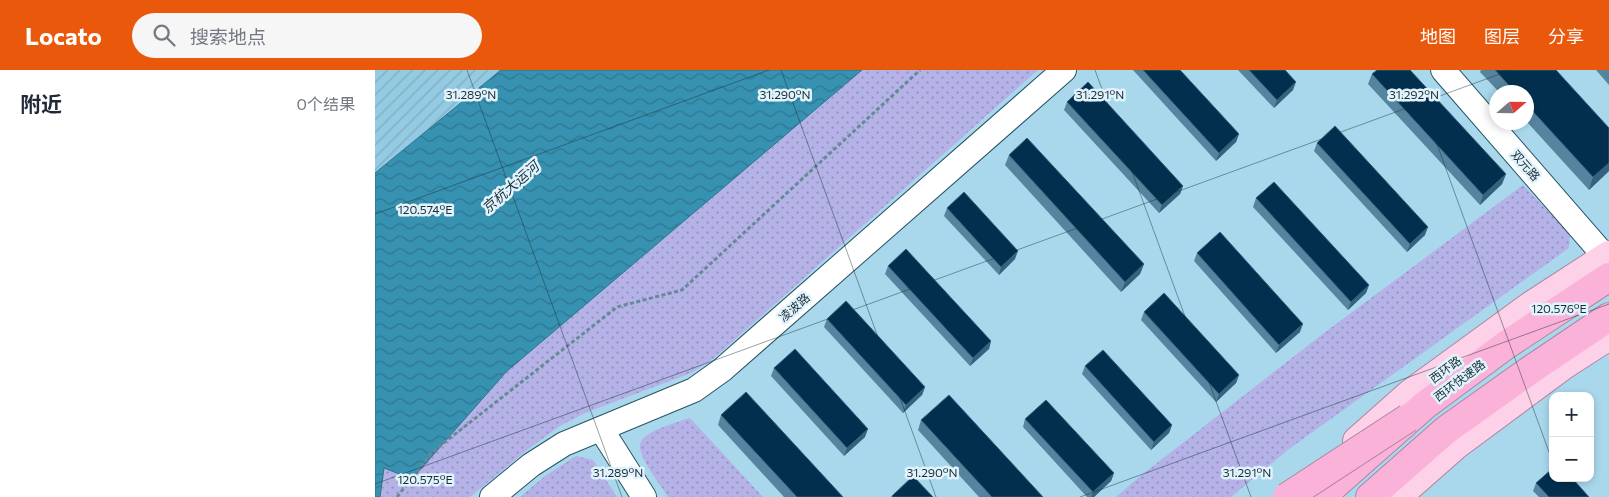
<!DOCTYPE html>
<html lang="zh">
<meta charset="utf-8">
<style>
body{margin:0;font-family:Commissioner,"Noto Sans SC",sans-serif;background:#f6f6f7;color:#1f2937}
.controls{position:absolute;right:15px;bottom:15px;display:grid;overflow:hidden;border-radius:10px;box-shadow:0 2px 8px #0003}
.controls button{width:45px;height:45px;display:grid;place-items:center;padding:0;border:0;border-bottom:1px solid #e0e1e3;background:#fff;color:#1f2937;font:25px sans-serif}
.compass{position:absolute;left:1114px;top:15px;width:45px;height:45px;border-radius:50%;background:#fff;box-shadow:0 2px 8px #0003;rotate:70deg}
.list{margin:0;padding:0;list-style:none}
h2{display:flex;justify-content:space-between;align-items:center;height:65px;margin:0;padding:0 20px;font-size:21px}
h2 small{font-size:16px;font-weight:400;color:#747a83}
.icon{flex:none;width:28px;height:28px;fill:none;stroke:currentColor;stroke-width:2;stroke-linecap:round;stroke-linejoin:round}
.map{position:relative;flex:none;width:1234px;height:427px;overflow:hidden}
header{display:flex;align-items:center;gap:30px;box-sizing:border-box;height:70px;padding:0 25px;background:#ea580c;color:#fff}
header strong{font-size:24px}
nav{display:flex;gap:28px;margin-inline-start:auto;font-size:18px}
.search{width:350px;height:45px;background:#f6f6f7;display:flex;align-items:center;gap:12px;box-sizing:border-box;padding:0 18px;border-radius:28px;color:#747a83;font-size:19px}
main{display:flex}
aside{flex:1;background:#fff}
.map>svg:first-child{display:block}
</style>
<header>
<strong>Locato</strong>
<div class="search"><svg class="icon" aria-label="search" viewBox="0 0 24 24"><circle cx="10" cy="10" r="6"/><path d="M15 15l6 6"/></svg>搜索地点</div>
<nav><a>地图</a><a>图层</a><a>分享</a></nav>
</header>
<main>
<aside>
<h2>附近<small>0个结果</small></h2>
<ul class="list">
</ul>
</aside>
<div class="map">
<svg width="1234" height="427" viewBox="0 0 1234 427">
<defs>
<pattern id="industrial-furrows" width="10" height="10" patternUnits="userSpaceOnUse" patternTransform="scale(1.25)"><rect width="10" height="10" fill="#94cae2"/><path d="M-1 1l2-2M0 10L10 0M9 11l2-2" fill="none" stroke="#7faec2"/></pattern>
<pattern id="grass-dots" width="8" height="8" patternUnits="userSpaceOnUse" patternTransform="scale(1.25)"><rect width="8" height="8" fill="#b4b2e7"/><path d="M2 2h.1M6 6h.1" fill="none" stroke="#9291bc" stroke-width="1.8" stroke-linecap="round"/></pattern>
<pattern id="water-waves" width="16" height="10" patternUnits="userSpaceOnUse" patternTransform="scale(1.25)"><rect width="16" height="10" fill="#3791b1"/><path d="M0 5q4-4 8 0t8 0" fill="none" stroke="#2e7791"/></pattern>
</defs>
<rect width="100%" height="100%" fill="#a9d8ed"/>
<!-- industrial -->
<polygon fill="url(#industrial-furrows)" points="0,0 126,0 0,103"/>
<!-- grass -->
<g fill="url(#grass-dots)">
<polygon points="487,0 663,0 338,289 316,303 210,343 185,356 156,377 95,427 5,427 9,398 37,409 131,302"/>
<polygon points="1148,115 1195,164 1194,178 914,379 856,427 741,427 764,407 949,263"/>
<path d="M 314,348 L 315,348 L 388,427 L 293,427 C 286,415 265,390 265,376 C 265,372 268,368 271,366 C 283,357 301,353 314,348 Z"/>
<polygon points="201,386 218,390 242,427 145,427 170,406"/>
</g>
<!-- water -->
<polygon fill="url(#water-waves)" stroke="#2f738c" points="126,0 487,0 131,302 37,409 9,398 5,427 0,427 0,103"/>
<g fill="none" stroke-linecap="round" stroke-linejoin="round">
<!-- minor casing -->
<g stroke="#275465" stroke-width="26">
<g id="minor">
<polyline points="1068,0 1234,191"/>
<polyline points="226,359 269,427"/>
<polyline points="117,427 156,395 189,374 319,320 347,300 689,0"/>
</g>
</g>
<!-- major casing -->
<g stroke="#ad84a0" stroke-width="30">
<g id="major">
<polyline points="982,371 1036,323 1154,237 1234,185"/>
<polyline points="1022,427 1081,375 1189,295 1234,266"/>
</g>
</g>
<!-- highway casing -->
<g stroke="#ad84a0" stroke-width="30">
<g id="highway">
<polyline points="946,427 1050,335 1131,275 1234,207"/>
<polyline points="995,427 1071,360 1154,301 1234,247"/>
</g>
</g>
<!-- path -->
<polyline stroke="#678998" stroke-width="3" stroke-dasharray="4 2.5" stroke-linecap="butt" points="22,427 56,383 242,237 307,220 545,0"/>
<!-- minor -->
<use href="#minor" stroke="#fff" stroke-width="24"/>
<!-- major -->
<use href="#major" stroke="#fdd1e8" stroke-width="28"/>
<!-- highway -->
<use href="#highway" stroke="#fbb2d9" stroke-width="28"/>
<!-- highway-bridge casing -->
<g stroke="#ad84a0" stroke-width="30" stroke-linecap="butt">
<polyline id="highway-bridge" points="912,427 1033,348"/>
</g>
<!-- highway-bridge -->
<use href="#highway-bridge" stroke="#fbb2d9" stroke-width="28"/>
</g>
<!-- wall -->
<g fill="#56849e">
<polygon points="758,0 805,0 864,64 861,72 841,91"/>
<polygon points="863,0 910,0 918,20 899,38"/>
<polygon points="1106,0 1181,0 1234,101 1214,120 1152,52 1152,22 1124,22 1105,2"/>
<polygon points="1221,0 1234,0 1234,15"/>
<polygon points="997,4 1131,104 1127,114 1105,135 993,14"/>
<polygon points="692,32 808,116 805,124 784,143 689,40"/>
<polygon points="942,73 1050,165 1032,182 939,81"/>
<polygon points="634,85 769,194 765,204 746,222 630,95"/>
<polygon points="881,128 994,215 991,223 973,240 878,137"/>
<polygon points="572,138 640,189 624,205 569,146"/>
<polygon points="822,183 925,262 901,283 819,191"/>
<polygon points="513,196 616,271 614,279 595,296 510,204"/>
<polygon points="769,242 864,305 861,313 841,332 766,250"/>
<polygon points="452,249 550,317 547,325 528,343 449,257"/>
<polygon points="710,296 797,355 794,363 776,380 707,304"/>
<polygon points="399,298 490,367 469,386 396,306"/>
<polygon points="346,345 468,427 409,427 343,355"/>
<polygon points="650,349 739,403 736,411 719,427 712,427 648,357"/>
<polygon points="546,350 668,427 604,427 543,360"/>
<polygon points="1161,413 1214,427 1164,427 1158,421"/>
</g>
<!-- shaded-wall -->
<g fill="#35627e">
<polygon points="921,12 918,20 899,38 902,30"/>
<polygon points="864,64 861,72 841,91 844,83"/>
<polygon points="1234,93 1234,101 1214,120 1218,107"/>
<polygon points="1131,104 1127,114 1105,135 1108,125"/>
<polygon points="808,116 805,124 784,143 787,135"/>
<polygon points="1053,157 1050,165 1032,182 1035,174"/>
<polygon points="643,181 640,189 624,205 626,197"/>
<polygon points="769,194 765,204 746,222 750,212"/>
<polygon points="994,215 991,223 973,240 976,232"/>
<polygon points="928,254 925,262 901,283 904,275"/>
<polygon points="616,271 614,279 595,296 598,288"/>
<polygon points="864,305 861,313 841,332 844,324"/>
<polygon points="550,317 547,325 528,343 531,335"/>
<polygon points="797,355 794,363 776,380 779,372"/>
<polygon points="493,359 490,367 469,386 472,378"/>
<polygon points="739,403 736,411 719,427 716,427 718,422"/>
</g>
<!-- building -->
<g fill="#032f4e" stroke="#35627e">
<polygon points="768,0 805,0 864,64 844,83"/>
<polygon points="874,0 910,0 921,12 902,30"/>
<polygon points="1002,0 1035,0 1131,104 1108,125 997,4"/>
<polygon points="1120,0 1181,0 1234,58 1234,93 1218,107 1152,35 1152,22 1140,22"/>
<polygon points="713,12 808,116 787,135 692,32"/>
<polygon points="960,56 1053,157 1035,174 942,73"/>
<polygon points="652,68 769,194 750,212 634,85"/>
<polygon points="899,112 994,215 976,232 881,128"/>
<polygon points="589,122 643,181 626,197 572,138"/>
<polygon points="845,162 928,254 904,275 822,183"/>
<polygon points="531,179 616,271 598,288 513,196"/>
<polygon points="789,223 864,305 844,324 769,242"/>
<polygon points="471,231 550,317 531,335 452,249"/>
<polygon points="420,279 493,359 472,378 399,298"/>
<polygon points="728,280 797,355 779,372 710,296"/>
<polygon points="371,322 468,427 422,427 346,345"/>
<polygon points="574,325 668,427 617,427 546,350"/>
<polygon points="671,330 739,403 718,422 650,349"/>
<polygon points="1178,398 1178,408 1197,408 1214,427 1174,427 1161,413"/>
<polygon points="538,406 558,427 517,427 517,426"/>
</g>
<!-- ticks -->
<path fill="none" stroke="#1b2e36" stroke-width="1" stroke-opacity="0.45" d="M 92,0 L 247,427M 406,0 L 561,427M 720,0 L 876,427M 1035,0 L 1178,393M 0,144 L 394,0M 1183,408 L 1190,427M 0,414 L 1136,0M 705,427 L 1234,234"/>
<g text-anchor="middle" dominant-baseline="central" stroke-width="5" stroke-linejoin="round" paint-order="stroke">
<!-- street labels -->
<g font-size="12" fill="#1b2e36" stroke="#e1f4fd">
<text transform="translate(1151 95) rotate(49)">双元路</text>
<text transform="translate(419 237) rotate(-41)">凌波路</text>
<text transform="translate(1070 299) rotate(-36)">西环路</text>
<text transform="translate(1084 310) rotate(-37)">西环快速路</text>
</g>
<!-- water labels -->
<g font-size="14" font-style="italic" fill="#1b3038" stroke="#e1f4fd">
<text transform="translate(135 117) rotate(-41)">京杭大运河</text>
</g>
</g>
<g font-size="12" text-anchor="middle" fill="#1b2e36" stroke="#e1f4fd" stroke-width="5" stroke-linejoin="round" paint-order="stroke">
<text x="96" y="29">31.289°N</text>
<text x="410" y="29">31.290°N</text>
<text x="725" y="29">31.291°N</text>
<text x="1039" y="29">31.292°N</text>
<text x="50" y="144">120.574°E</text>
<text x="1184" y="243">120.576°E</text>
<text x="243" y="407">31.289°N</text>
<text x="557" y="407">31.290°N</text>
<text x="872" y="407">31.291°N</text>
<text x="50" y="414">120.575°E</text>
</g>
</svg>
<div class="controls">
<button>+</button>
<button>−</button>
</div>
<svg class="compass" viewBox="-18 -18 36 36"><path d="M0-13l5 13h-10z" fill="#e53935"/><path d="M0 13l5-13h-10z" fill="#747a83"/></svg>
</div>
</main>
